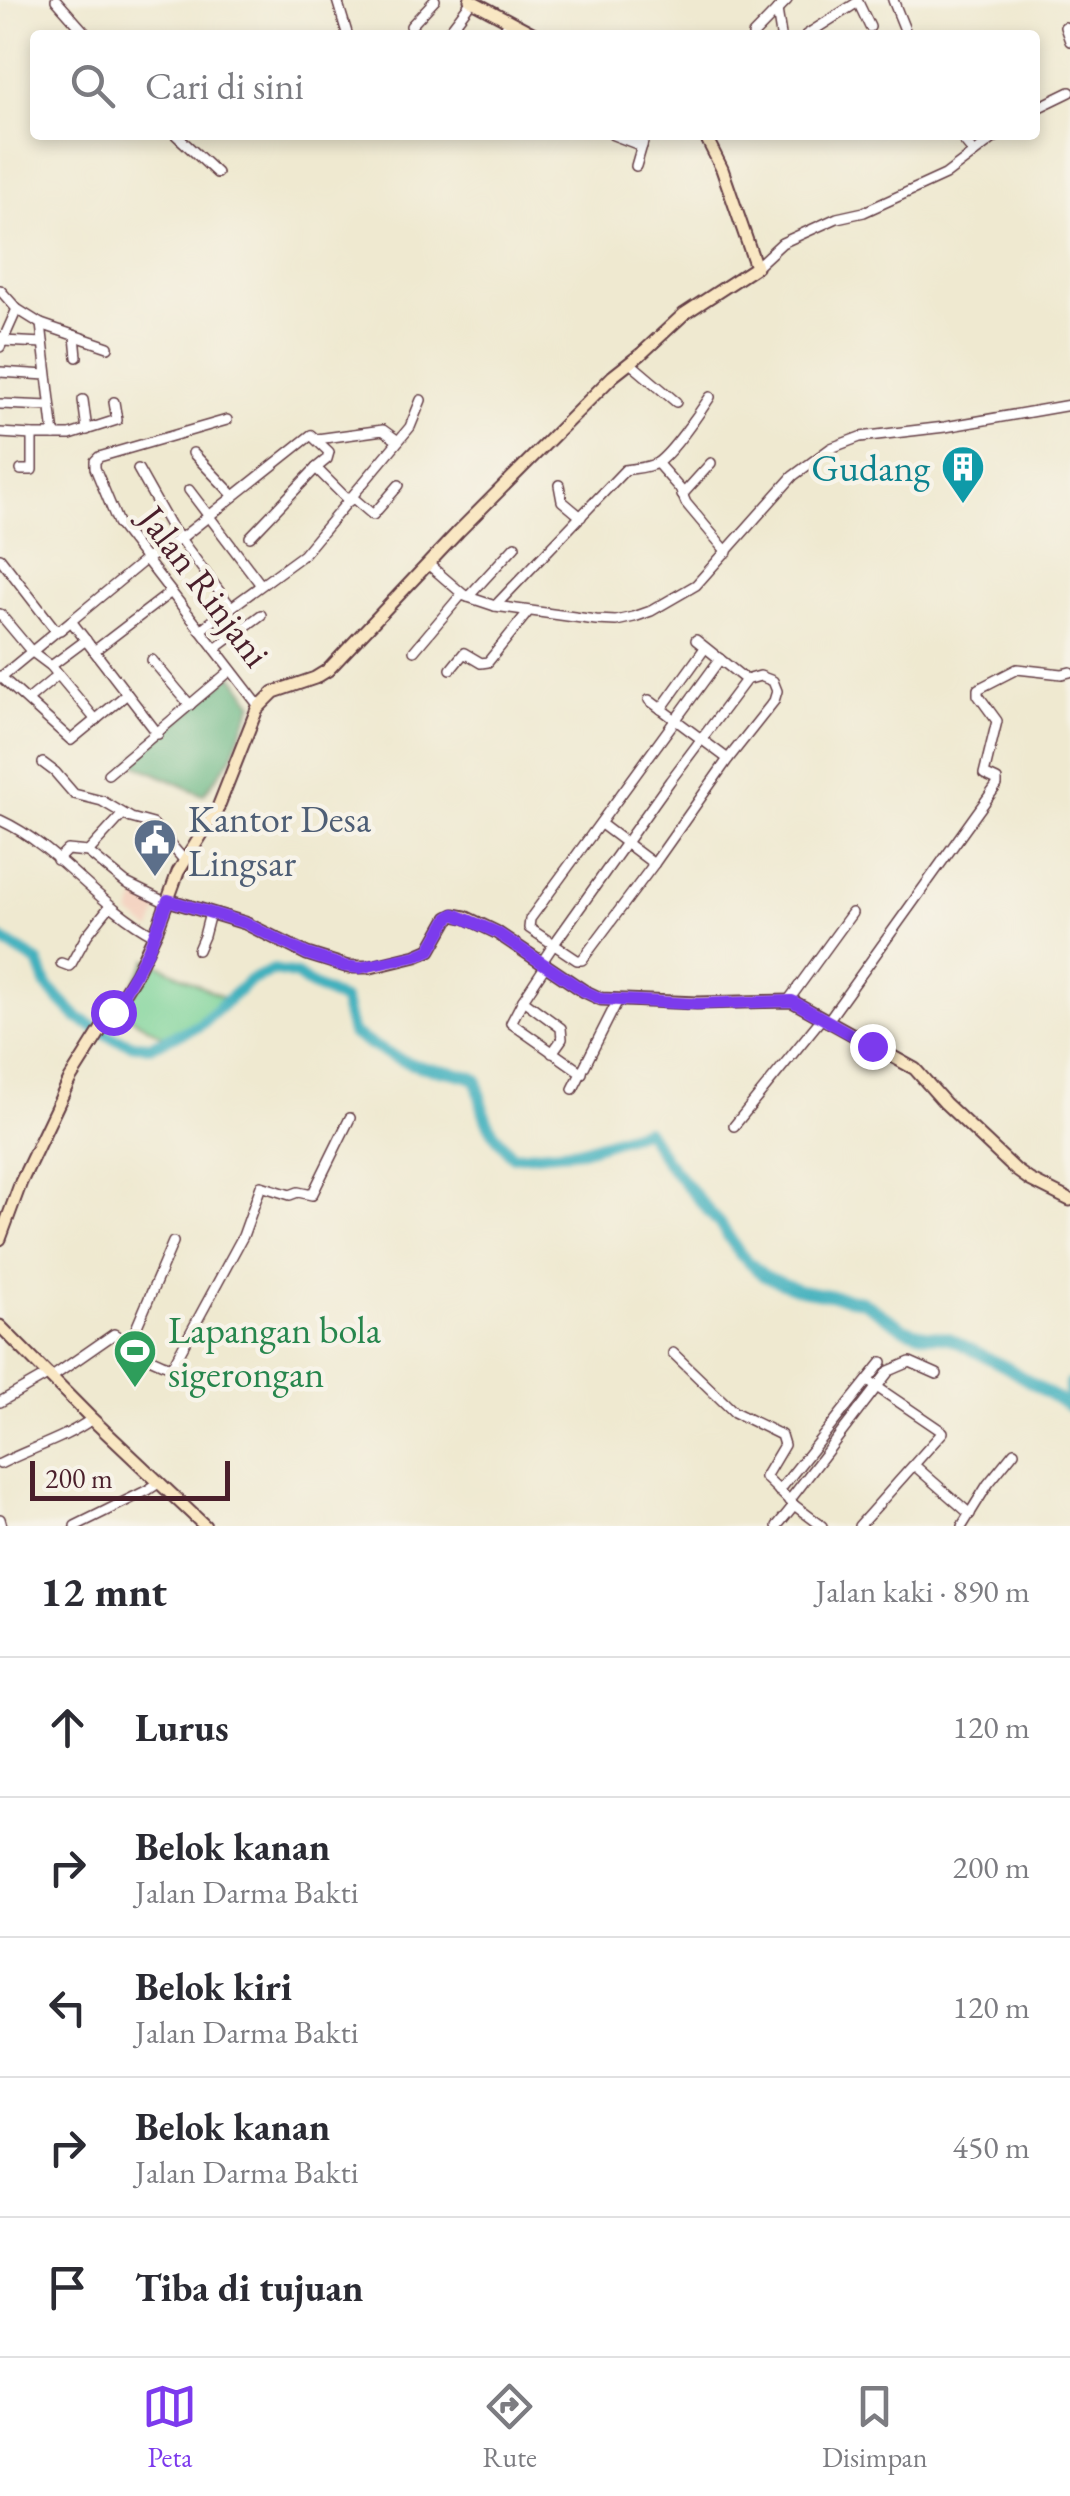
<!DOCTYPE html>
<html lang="id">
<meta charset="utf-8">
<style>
body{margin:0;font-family:"EB Garamond",serif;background:#f2f2f3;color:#2b2b33}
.scale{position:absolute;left:30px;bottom:25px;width:200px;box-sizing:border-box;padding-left:10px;border:5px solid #4a1f2b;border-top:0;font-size:28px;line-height:35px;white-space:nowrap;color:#4a1f2b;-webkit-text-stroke:8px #f7f3e8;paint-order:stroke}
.stop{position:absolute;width:30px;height:30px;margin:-22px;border:8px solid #7c3aed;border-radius:50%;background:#fff}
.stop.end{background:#7c3aed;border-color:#fff;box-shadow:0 2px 10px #0008}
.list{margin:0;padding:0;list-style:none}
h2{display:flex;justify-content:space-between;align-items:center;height:130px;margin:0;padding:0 40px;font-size:42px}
h2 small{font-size:32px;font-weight:400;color:#7c7c81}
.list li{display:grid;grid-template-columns:65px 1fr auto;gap:30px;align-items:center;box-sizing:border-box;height:140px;padding:0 40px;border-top:2px solid #e1e1e2}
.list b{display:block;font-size:38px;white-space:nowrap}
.list p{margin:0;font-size:32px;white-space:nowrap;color:#7c7c81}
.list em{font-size:32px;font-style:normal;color:#7c7c81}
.icon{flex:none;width:55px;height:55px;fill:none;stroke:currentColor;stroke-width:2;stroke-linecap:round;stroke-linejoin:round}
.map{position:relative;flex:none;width:1070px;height:1526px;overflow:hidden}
.search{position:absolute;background:#fff;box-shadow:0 5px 15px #0003;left:30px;right:30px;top:30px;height:110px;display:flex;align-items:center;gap:25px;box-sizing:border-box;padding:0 35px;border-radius:10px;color:#7c7c81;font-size:38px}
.sheet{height:830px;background:#fff}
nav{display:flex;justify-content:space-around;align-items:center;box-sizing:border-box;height:140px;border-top:2px solid #e1e1e2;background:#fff;font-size:28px;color:#7c7c81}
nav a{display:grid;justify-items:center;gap:5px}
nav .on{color:#7c3aed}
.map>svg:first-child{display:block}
</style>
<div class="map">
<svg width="1070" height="1526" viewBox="0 0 1070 1526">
<rect width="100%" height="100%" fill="#f7f3e8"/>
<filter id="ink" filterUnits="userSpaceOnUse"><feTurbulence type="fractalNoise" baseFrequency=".01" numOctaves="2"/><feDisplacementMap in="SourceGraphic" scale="20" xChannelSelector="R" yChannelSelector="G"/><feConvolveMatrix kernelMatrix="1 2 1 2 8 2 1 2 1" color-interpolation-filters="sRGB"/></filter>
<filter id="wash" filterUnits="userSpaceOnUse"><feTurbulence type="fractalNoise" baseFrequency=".0048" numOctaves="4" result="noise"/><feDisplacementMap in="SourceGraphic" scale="40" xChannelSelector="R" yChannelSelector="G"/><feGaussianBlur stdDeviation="2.25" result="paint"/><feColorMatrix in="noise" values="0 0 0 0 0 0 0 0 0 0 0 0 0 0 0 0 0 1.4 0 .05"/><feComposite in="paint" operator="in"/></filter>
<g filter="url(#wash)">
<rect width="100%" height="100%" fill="#efe9d0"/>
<!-- built -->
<polygon fill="#f4d3c1" points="140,889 161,903 151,930 130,914"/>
<!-- green -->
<polygon fill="#7cd398" stroke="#637962" stroke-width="2.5" points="148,959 224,998 197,1023 163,1036 118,1010"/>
<!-- forest -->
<polygon fill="#65b580" stroke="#586a56" stroke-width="2.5" points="232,674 253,703 231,758 203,795 130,762"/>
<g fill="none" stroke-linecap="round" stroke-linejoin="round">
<!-- river -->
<path stroke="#42b1be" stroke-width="12" d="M 0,939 L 38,962 L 47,986 L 78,1018 L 114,1038 L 134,1045 L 151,1046 L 200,1025 L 249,981 L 274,970 L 297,975 L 308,983 L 344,1001 L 352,1033 C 375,1047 397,1061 423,1067 C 443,1072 458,1071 477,1080 C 483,1117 487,1129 513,1156 L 582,1150 L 646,1130 L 666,1161 L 723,1228 L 740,1254 L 764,1276 L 800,1290 L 862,1301 L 903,1328 L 925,1335 L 949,1338 L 1006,1367 L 1070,1407 L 1070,1384"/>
</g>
</g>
<g filter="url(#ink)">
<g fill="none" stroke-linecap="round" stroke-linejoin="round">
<!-- street casing -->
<g stroke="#633d44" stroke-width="12">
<g id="street">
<polyline points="56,0 87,35"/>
<polyline points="337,0 347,33"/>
<polyline points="893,0 907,35"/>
<polyline points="777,10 781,35"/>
<polyline points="411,26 435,0"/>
<polyline points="1065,27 1070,41"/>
<polyline points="446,35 472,1"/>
<polyline points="501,35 509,22"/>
<polyline points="753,35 787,0"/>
<polyline points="806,35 858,2 870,27"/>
<polyline points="1035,109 1070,92"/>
<polyline points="176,135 217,173"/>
<polyline points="613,135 642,146"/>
<polyline points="959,135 974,153"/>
<polyline points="636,166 645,135"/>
<polyline points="756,267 782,243 837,218 864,212 945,175 998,135"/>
<polyline points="0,290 17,309 41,324 108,347"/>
<polyline points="41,324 54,435"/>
<polyline points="75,336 77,357"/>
<polyline points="0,337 3,341 43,343"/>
<polyline points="0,347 17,309"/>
<polyline points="630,363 676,402"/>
<polyline points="0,372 46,375"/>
<polyline points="83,400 87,430"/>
<polyline points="0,404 50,406"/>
<polyline points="227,420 99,457 95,461 95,468 118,523 259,706"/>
<polyline points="0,433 32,435 32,470 21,470"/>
<polyline points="32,435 70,435 117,420 114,402"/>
<polyline points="317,439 383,430 398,441"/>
<polyline points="193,453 234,496"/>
<polyline points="657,463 680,489 686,503 727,552"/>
<polyline points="138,469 169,524 231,607"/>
<polyline points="559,485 562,501 581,517"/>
<polyline points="189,490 261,585"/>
<polyline points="682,495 711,463"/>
<polyline points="352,497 373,515 399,485"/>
<polyline points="250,537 316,468 349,501"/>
<polyline points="0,558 54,628 60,630 71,621 158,734"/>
<polyline points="428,564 465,596 495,606 596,620 616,621 634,617 651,611 696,585 793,476 831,448 860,437 945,427 1070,405"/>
<polyline points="468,597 515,546"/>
<path d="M 495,606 L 625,470 C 636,468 647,468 657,463 C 671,454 700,412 710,397"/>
<polyline points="0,614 31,651 51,666 96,720"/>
<polyline points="71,621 146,559 180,539 311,435 329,452 327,459 316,468"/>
<polyline points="200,630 303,555 410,427 421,400"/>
<polyline points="696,640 746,680"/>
<polyline points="215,649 261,615"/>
<polyline points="94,651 171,592"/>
<polyline points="414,651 462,594"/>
<polyline points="152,660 190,705"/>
<polyline points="51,666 86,640"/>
<polyline points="451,669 464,653 481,663 488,662 528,612"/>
<polyline points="0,676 71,740 127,694"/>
<polyline points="1,677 58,630"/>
<polyline points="28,700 58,675"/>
<polyline points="649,700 728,759"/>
<polyline points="661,709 705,648"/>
<polyline points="43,763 55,772 74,794 102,801 131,818 153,824 184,860"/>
<polyline points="108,774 231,670"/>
<path d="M 0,820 C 59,847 97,905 154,935"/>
<polyline points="601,824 654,864"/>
<polyline points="88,852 126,883 167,903"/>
<polyline points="57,860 67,850 88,852 123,814"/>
<polyline points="198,950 204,936 210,913"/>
<polyline points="542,962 554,944 670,781 746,680 760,676 773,681 777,691 774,701 728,759 654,864 582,960 577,960 529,928 530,919 720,659"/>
<polyline points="61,963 69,966 71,964 87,935 110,906"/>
<polyline points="546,965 523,1000 511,1023 582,1073"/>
<polyline points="523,1000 561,1028 562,1039 552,1053"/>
<polyline points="788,1001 852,913"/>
<polyline points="827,1022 997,785 997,780 984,774 997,721 978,695 978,689 1017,669 1062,674 1070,672"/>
<polyline points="573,1089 618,1000"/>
<polyline points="734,1126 822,1018"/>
<polyline points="129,1345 173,1242"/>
<polyline points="673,1353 734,1412 781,1435 784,1445 765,1477 794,1505 822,1526"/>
<path d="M 52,1377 L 114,1334 C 122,1338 126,1343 134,1348 C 146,1357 158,1363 172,1367 L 243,1236 L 261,1186 L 290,1195 L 298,1192 L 312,1195 L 350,1118"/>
<polyline points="0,1402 49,1374"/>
<path d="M 0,1464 C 31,1448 64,1439 92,1419"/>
<polyline points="914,1465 970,1514"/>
<polyline points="779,1491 882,1362"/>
<polyline points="789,1501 889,1371 910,1362 937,1374"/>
<polyline points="0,1519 2,1526"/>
<polyline points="75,1526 148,1490 160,1482"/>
<polyline points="777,1526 794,1505"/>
<polyline points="859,1526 943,1432 868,1381"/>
<polyline points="962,1526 988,1484 1014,1452"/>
</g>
</g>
<!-- secondary casing -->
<g stroke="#633d44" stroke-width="15">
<g id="secondary">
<polyline points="470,0 536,35"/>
<polyline points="168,900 245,923 307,954 349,967 371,967 416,956 430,950 448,918 454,915 465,917 496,932 584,991 601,999 697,1003 792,1001 915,1069 945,1103 1016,1170 1030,1180 1070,1200"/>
<polyline points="0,1239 21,1182 70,1079 136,974 158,927 178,872 217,810 257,709 274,692 315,678 328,670 458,532 613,376 641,354 684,314 756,267 722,169 705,135"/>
<polyline points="0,1326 92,1419 205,1526"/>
</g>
</g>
<!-- street -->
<use href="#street" stroke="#fff" stroke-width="9"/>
<!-- secondary -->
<use href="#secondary" stroke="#f9e7c3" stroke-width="11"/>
</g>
</g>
<g fill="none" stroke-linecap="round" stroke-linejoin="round" filter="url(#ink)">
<!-- route -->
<polyline stroke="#7c3aed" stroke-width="12" points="113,1012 148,951 168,900 245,923 307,954 344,966 359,968 416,956 430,950 448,918 454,914 496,932 584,991 601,999 696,1004 792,1001 872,1046"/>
</g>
<!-- icons -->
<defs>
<g id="building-pin" transform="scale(2.25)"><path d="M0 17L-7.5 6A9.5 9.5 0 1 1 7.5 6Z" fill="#0f9aa8" stroke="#f7f3e8"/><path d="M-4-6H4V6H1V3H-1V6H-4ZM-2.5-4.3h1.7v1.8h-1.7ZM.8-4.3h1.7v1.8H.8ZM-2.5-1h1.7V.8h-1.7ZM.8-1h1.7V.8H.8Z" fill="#fff"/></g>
<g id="civic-pin" transform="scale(2.25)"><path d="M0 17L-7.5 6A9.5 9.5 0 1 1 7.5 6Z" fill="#5c6f8a" stroke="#f7f3e8"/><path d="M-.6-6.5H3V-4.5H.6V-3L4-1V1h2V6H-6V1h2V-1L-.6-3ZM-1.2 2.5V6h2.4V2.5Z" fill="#fff"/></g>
<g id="stadium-pin" transform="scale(2.25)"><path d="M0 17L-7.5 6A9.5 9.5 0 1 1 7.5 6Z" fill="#2e9e5b" stroke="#f7f3e8"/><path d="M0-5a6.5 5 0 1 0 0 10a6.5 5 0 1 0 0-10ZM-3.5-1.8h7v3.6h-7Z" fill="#fff"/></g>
</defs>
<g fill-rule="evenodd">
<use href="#building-pin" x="963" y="467"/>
<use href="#civic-pin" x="155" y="840"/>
<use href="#stadium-pin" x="135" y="1351"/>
</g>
<g text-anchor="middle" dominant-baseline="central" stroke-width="9" stroke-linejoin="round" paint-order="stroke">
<!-- culture labels -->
<g font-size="38" fill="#0d838f" stroke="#f7f3e8" text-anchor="end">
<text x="930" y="467">Gudang</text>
</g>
<!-- street labels -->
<g font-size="38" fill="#4a1f2b" stroke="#f7f3e8">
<text transform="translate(205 586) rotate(53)">Jalan Rinjani</text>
</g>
<!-- service labels -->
<g font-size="38" fill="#4e5e75" stroke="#f7f3e8" text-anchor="start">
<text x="188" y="818">Kantor Desa<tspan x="188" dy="44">Lingsar</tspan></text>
</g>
<!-- leisure labels -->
<g font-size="38" fill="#27864d" stroke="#f7f3e8" text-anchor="start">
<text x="168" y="1329">Lapangan bola<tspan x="168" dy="44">sigerongan</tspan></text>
</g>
</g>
</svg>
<div class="scale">200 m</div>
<div class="stop" style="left:113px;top:1012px"></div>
<div class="stop end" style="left:872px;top:1046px"></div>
<div class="search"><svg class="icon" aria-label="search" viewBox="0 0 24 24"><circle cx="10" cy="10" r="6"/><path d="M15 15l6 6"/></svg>Cari di sini</div>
</div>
<section class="sheet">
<h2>12 mnt<small>Jalan kaki · 890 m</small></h2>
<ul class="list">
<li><svg class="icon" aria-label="ahead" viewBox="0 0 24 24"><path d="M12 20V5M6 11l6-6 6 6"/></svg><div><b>Lurus</b></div><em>120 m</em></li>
<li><svg class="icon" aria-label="right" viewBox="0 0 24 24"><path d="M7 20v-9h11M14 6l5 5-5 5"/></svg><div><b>Belok kanan</b><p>Jalan Darma Bakti</p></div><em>200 m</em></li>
<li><svg class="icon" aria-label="left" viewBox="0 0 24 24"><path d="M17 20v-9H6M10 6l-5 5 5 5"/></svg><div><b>Belok kiri</b><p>Jalan Darma Bakti</p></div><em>120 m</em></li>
<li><svg class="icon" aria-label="right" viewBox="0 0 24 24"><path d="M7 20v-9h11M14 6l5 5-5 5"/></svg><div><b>Belok kanan</b><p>Jalan Darma Bakti</p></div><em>450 m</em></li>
<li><svg class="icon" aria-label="arrive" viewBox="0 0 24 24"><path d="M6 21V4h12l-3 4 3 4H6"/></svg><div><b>Tiba di tujuan</b></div></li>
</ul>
</section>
<nav>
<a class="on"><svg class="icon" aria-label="map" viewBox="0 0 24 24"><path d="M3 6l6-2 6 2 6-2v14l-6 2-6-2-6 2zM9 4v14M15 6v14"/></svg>Peta</a>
<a><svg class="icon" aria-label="directions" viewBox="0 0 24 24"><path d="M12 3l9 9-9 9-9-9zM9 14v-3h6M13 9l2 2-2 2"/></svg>Rute</a>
<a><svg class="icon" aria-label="saved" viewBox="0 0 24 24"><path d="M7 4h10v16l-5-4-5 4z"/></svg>Disimpan</a>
</nav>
